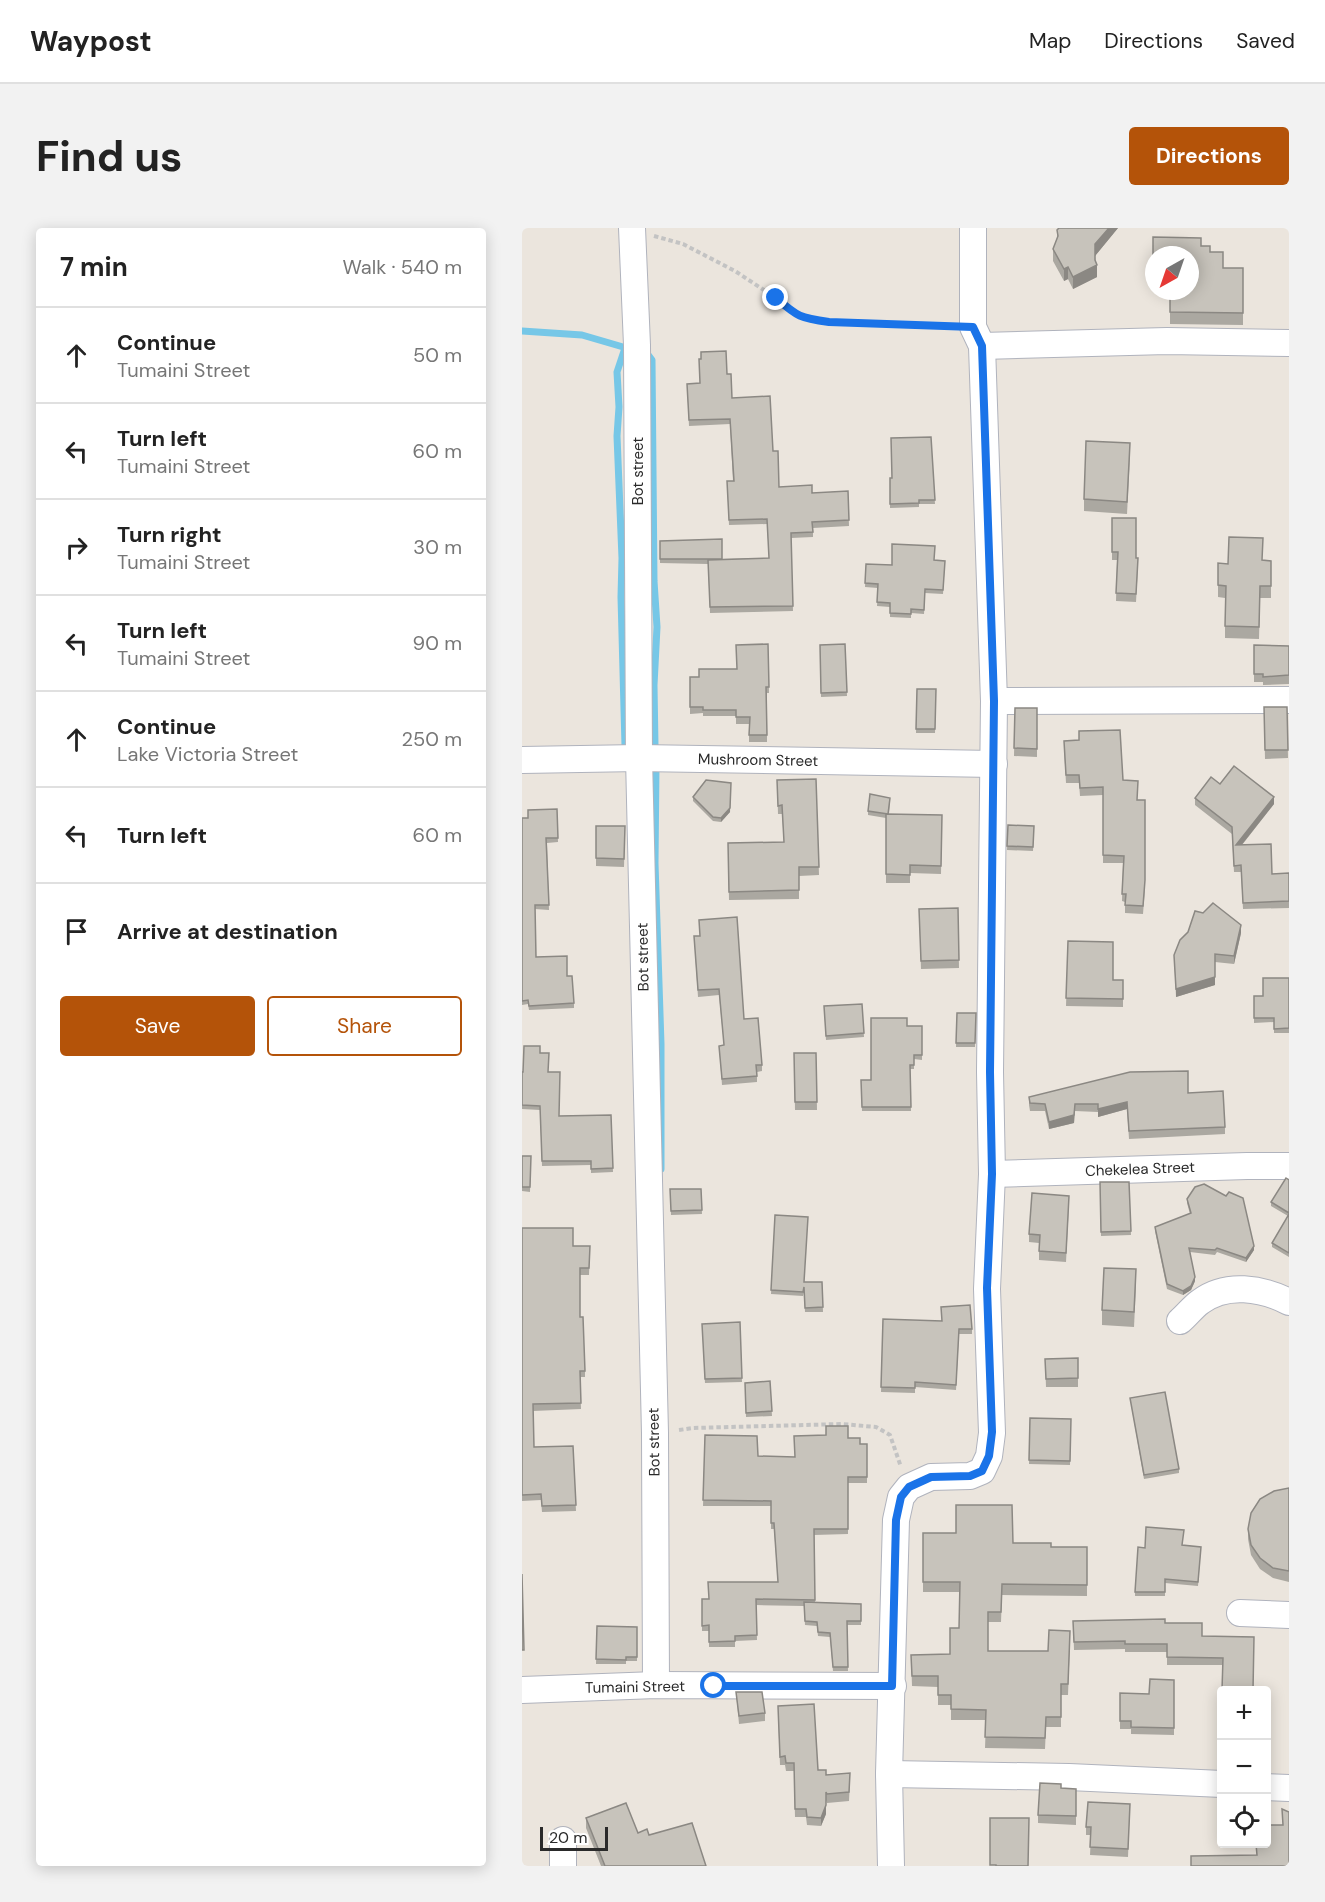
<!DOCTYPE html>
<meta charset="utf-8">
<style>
body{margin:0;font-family:"DM Sans",sans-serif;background:#f2f2f2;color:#222}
.controls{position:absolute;right:18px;bottom:18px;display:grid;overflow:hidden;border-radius:6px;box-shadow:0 3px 15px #0003}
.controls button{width:54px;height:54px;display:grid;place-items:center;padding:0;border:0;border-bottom:2px solid #e0e0e0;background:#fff;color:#222;font:30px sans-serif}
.compass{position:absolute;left:623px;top:18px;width:54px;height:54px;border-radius:50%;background:#fff;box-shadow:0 3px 15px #0003;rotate:220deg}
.scale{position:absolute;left:18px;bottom:15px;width:68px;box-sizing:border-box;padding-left:6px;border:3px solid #2a2a2a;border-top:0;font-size:16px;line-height:21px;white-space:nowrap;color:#2a2a2a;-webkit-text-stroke:4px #fff;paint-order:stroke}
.stop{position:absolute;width:18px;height:18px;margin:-14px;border:4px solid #1a73e8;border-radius:50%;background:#fff}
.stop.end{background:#1a73e8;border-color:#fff;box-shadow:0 2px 6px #0008}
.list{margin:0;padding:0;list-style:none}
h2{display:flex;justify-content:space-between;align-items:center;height:78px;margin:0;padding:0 24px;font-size:26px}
h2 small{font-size:20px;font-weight:400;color:#767676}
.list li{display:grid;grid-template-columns:39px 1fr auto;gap:18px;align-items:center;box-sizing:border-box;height:96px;padding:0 24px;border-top:2px solid #e0e0e0}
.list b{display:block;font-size:22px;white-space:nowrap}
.list p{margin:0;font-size:20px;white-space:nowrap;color:#767676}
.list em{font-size:20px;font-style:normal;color:#767676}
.actions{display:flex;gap:12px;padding:18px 24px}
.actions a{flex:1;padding:14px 0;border:2px solid #b45309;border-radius:6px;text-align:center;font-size:21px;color:#b45309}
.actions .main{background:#b45309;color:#fff}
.icon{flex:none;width:33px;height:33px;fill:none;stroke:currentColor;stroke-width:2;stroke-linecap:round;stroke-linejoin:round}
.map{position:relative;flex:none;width:767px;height:1638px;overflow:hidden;border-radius:6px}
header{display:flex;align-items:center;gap:36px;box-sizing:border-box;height:84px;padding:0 30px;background:#fff;border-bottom:2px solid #e0e0e0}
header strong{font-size:28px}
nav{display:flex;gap:33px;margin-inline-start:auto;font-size:21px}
.intro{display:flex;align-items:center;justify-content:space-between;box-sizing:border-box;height:144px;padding:0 36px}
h1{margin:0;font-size:42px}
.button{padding:15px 27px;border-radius:6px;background:#b45309;color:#fff;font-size:21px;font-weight:700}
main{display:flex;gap:36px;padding:0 36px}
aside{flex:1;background:#fff;border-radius:6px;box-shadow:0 3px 15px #0003}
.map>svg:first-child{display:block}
</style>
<header>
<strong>Waypost</strong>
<nav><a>Map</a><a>Directions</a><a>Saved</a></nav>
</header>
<div class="intro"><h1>Find us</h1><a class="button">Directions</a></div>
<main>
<aside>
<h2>7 min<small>Walk · 540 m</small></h2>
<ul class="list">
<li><svg class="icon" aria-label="ahead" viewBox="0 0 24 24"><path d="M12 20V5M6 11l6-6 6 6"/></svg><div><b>Continue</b><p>Tumaini Street</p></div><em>50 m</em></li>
<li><svg class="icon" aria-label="left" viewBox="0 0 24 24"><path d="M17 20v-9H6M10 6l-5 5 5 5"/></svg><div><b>Turn left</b><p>Tumaini Street</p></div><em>60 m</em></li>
<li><svg class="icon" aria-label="right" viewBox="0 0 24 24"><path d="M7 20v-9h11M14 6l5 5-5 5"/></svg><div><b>Turn right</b><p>Tumaini Street</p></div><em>30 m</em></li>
<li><svg class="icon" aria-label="left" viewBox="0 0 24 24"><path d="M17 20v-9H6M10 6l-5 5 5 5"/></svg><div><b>Turn left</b><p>Tumaini Street</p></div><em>90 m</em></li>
<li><svg class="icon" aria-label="ahead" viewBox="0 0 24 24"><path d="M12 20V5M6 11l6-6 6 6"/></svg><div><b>Continue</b><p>Lake Victoria Street</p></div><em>250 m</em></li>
<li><svg class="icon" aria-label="left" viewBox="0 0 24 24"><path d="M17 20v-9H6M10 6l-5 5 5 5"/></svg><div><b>Turn left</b></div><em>60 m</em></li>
<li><svg class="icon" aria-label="arrive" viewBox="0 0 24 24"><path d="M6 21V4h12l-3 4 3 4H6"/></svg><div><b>Arrive at destination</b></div></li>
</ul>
<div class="actions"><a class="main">Save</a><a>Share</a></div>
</aside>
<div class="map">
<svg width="767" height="1638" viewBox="0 0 767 1638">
<rect width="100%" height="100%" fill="#ebe5dd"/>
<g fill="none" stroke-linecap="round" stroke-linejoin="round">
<!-- stream -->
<g stroke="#76c7e7" stroke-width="7">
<polyline points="0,103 60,107 108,121"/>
<polyline points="103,120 95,144 97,179 95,208 100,330 99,369 103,518 111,518"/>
<polyline points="124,124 130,132 132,353 135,399 132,457 133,518 125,518"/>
<polyline points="134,538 133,635 139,816 139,941"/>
</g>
<!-- minor casing -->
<g stroke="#b0b3bd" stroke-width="28">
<g id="minor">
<polyline points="110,0 115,117 117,530 133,1205 134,1457"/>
<polyline points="460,118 645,113 767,115"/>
<polyline points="472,473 767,472"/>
<polyline points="0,532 117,530 472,536"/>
<polyline points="470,946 725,938 767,938"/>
<path d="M 658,1093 C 665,1087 671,1079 678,1074 C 704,1054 740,1060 767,1074"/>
<polyline points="718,1385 767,1387"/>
<polyline points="0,1462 134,1457 371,1458"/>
<polyline points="367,1546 547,1549 700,1556"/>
<polyline points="744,1559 767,1560"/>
<polyline points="41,1638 41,1612"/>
<polyline points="369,1638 367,1546 374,1292 379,1269 387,1259 409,1249 448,1248 460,1243 467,1228 470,1205 465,1061 470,946 468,844 472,473 460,118 451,99 451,0"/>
</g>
</g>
<!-- path -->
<g stroke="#c3c3c3" stroke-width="4" stroke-dasharray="4.5 3" stroke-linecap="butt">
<polyline points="132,8 161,16 213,43 254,70 273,87 285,91 307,94 429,98"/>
<polyline points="157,1202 171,1200 320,1196 354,1199 368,1207 379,1239"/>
</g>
<!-- minor -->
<use href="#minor" stroke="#fff" stroke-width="26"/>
</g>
<!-- wall -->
<g fill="#aba8a1">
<polygon points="537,0 596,0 573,28 575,49 551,61 546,51 542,53 531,33 531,21 535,10 535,2"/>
<polygon points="631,9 679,18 688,24 701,40 721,40 721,97 648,96 648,63 668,27 632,27 631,53"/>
<polygon points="205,146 210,170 251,223 257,259 290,265 326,263 327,298 291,300 291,309 269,310 271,383 188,385 186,336 138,335 138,313 200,331 247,330 245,296 207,297 205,253 211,253 208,196 167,198 165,156 177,155"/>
<polygon points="409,209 413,276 397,276 397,279 368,280 368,250 370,250"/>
<polygon points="608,227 605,286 562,283 562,271"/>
<polygon points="590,290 614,330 616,338 614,374 594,373 595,332 590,332"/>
<polygon points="412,332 423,333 421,366 403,365 402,386 389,385 389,390 368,389 368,379 355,378 356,360 343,359 344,336 370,337"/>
<polygon points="740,332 749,333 749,370 738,370 737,411 703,410 703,370 696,369 696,335 706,336"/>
<polygon points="246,416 247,465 245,465 245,514 227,514 227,496 214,496 214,488 181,488 181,485 168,486 168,449 177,449 215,441"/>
<polygon points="323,416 325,468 299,469 298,417"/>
<polygon points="732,417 767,418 767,456 741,457 741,454 732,454"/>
<polygon points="395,461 414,461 413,505 394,505"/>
<polygon points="742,479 765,479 766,530 743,531"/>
<polygon points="493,480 515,480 515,529 492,528"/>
<polygon points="542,520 601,552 615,572 623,660 621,686 603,685 603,674 600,673 601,635 581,635 581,567 558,568 557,555 544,555"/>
<polygon points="294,551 297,647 277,648 277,671 207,672 206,615 262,614 260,586 256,586 255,552"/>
<polygon points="698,556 752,576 720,617 750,646 767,645 767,680 721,681 719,644 712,644 710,606 673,577 673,570"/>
<polygon points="171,569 208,584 199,594 191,593 171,573"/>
<polygon points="368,574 367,586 420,587 419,646 388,645 388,655 364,655 364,590 346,587 346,583"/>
<polygon points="35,581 36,614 25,615 27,682 13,681 14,729 45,748 52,775 52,780 7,782 6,776 0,777 0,590 6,590"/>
<polygon points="486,597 512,598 511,623 485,622"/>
<polygon points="74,598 103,598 102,639 74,638"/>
<polygon points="436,680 437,740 399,741 397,681"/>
<polygon points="719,705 712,736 693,734 693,757 654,769 652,727"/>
<polygon points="172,708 222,791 240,837 240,843 235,844 235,854 200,857 197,818 202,817 197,767 176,769"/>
<polygon points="546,713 591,752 601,752 601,779 544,778"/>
<polygon points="767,750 767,805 752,805 752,794 732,795 732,768 741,768"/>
<polygon points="340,776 342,809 304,812 302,778"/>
<polygon points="435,785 454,785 453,819 434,819"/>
<polygon points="385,798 400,798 400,832 392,831 392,841 388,841 389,883 340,883 339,852 349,852"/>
<polygon points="18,825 26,844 37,888 89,887 91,944 69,945 69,937 20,938 18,882 0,881 0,844"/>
<polygon points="272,825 294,825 295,882 273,882"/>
<polygon points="666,865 703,899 703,906 607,911 605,881 576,889 576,884 553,883 552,895 527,901 523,883 508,883 507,877 507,869"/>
<polygon points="0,928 9,928 8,964 0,963"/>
<polygon points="767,952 767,1029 750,1019 750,1015 766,988 749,978 749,974"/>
<polygon points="578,954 607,954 609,1007 579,1008"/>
<polygon points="148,961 179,961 180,986 149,987"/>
<polygon points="665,971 732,1022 724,1034 695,1024 693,1027 668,1024 673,1053 669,1062 661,1067 645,1061 633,1003 633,999 668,986 665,975"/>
<polygon points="547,976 544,1034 517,1032 517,1015 507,1014 507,1006"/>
<polygon points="253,987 282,1054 300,1054 301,1084 283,1084 282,1064 281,1068 249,1066"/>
<polygon points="0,1000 51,1018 68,1018 67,1047 58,1047 58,1089 63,1143 63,1149 58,1149 59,1181 11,1183 12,1219 51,1218 54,1283 20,1284 19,1272 0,1273"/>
<polygon points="614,1057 612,1099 580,1097 580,1082"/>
<polygon points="361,1091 450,1101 450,1106 437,1106 434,1162 393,1159 393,1165 359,1164"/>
<polygon points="218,1094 220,1154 183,1155 180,1096"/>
<polygon points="556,1130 556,1159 524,1159 523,1131"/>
<polygon points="248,1153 250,1188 224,1189 223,1155"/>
<polygon points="608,1170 657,1241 657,1245 622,1251"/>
<polygon points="508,1190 549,1191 548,1237 507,1236"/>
<polygon points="183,1207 236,1228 272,1229 326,1210 338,1216 345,1216 345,1255 326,1255 326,1306 292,1307 293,1374 339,1376 339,1397 325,1397 326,1443 311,1443 308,1409 296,1408 295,1398 283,1397 282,1378 234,1377 235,1412 213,1413 213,1419 187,1419 187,1403 180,1403 180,1377 186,1371 256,1354 252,1301 249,1301 249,1278 181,1278"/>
<polygon points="767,1260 767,1354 751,1350 738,1341 729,1327 726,1311 726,1301"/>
<polygon points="401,1305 529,1319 565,1319 565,1368 480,1367 479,1394 466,1394 466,1423 526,1423 548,1413 546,1467 539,1467 539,1499 524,1499 523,1521 463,1520 464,1492 429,1492 429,1477 416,1477 416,1459 390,1458 389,1427 428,1426 437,1400 438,1364 401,1364"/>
<polygon points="661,1317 679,1319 676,1358 643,1355 643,1368 613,1368 613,1364 623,1320"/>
<polygon points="551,1393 643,1395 680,1408 732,1409 700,1437 645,1437 645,1424 603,1424 603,1421 552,1422"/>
<polygon points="75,1398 115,1399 115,1433 104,1433 104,1436 74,1436"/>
<polygon points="652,1452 652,1507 609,1506 609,1501 598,1501 598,1465 627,1466"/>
<polygon points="214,1464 243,1485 243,1493 217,1496"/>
<polygon points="256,1486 296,1542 304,1547 328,1553 327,1573 305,1575 304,1572 304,1586 299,1598 285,1597 284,1589 273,1589 272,1543 264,1543 263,1537 258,1537"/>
<polygon points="539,1560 554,1561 554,1597 516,1595 516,1587"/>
<polygon points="608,1576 606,1629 568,1627 569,1607 564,1607 564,1599"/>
<polygon points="64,1590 116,1605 127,1607 184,1638 79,1638 64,1600"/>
</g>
<!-- shaded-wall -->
<g fill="#8b8883">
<polygon points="587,0 596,0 573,28 573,38 575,37 575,49 551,61 551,49 573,16"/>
<polygon points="546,39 546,51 542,53 542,41"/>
<polygon points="209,559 208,584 199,594 199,590"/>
<polygon points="752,569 752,576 714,624 714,617"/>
<polygon points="719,697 719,705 712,736 712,728"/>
<polygon points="693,749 693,757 654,769 654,761"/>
<polygon points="605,874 605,881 576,889 576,881"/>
<polygon points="553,876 552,895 527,901 527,894"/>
<polygon points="732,1018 732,1022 724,1034 724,1030"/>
<polygon points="673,1049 673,1053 669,1062 661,1067 661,1063"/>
<polygon points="304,1577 304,1586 299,1598 299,1590"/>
</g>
<!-- building -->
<g fill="#c7c3bb" stroke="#8b8883" stroke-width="1.5">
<polygon points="537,0 587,0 573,16 573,32 575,37 551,49 546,39 542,41 531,21 536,8 535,2"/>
<polygon points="631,9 679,10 679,18 688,18 688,24 701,24 701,40 721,40 721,85 648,84 648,63 668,63 668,27 632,27 631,42"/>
<polygon points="204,123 205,146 209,146 210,170 248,168 251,223 256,223 257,259 290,257 290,265 326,263 327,292 290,294 291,304 269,305 271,378 188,379 186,332 247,330 245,291 207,292 205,253 212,253 208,191 167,192 165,156 178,155 177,131 179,131 179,124"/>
<polygon points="409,209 413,272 397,272 397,275 368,276 368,250 370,250 369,210"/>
<polygon points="564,213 608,215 605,274 562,271"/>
<polygon points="590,290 614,290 614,330 616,330 614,366 594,365 596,324 590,324"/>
<polygon points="707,309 741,310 740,332 749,333 749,358 738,358 737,399 703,398 704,358 696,357 696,335 706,336"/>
<polygon points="200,311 200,331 138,331 138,313"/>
<polygon points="370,316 413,318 412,332 423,333 421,362 403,361 402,382 389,381 389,386 368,385 368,375 355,374 356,356 343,355 344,336 370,337"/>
<polygon points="246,416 247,459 244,459 245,507 227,507 228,489 214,489 214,482 181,482 181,479 168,479 168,449 177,449 177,441 215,441 214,417"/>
<polygon points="323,416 325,464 299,465 298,417"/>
<polygon points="732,417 767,418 767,447 741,449 741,446 732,446"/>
<polygon points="395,461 414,461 413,501 394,501"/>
<polygon points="742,479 765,479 766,522 743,522"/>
<polygon points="493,480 515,480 515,521 492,520"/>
<polygon points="598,502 601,552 616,553 615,572 623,572 623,652 621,678 603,677 604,666 600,666 602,628 581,627 581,559 558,560 557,547 544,547 542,513 557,512 557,503"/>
<polygon points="712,538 752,569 714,617 749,616 750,646 767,645 767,673 721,675 719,637 712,638 710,599 673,570 689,549 698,556"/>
<polygon points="294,551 297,639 277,639 277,662 207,664 206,615 262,614 260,577 256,578 255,552"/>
<polygon points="184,552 209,555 208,580 199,590 191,589 171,569"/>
<polygon points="348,566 368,570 366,586 346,583"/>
<polygon points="35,581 36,610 24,610 27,677 13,677 14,729 45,728 45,748 50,748 52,775 7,778 6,772 0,773 0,590 6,590 6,582"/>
<polygon points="364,586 420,587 419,638 388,637 388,647 364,646"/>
<polygon points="486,597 512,598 511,619 485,618"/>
<polygon points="74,598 103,598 102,631 74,630"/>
<polygon points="691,675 719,697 712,728 693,726 693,749 654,761 652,727 658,712 666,704 673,683 681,685"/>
<polygon points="436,680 437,732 399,733 397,681"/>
<polygon points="215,689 222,791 236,790 240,837 234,837 235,848 200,851 197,818 202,817 197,761 176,762 172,708 178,708 177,692"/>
<polygon points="546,713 591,714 591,752 601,752 601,771 544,770"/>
<polygon points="741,750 767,750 767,800 752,801 752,790 732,790 732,768 741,768"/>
<polygon points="340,776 342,805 304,808 302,778"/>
<polygon points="435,785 454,785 453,815 434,815"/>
<polygon points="349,790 385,790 385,798 400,798 400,827 392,827 392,837 388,837 389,879 340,879 339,852 349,852"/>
<polygon points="2,818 18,818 18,825 27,825 26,844 38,844 37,888 89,887 91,940 69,941 69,933 20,933 18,878 0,877 0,844 1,844"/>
<polygon points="272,825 294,825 295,874 273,874"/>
<polygon points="666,843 666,865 701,863 703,899 607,903 605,874 576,881 576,876 553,876 552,887 527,894 523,876 508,875 507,869 608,844"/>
<polygon points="0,928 9,928 8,959 0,959"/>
<polygon points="764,950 767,952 767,985 749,974"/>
<polygon points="578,954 607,954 609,1003 579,1004"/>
<polygon points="682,956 704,968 707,964 721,970 732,1018 724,1030 695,1020 693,1022 667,1020 673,1049 669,1058 661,1063 645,1056 633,999 669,985 665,971 673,959"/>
<polygon points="148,961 179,961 180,982 149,983"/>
<polygon points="510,965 547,968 544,1025 517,1023 518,1007 507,1006"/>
<polygon points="767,986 767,1025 750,1015"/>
<polygon points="253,987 286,989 282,1054 300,1054 301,1079 283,1080 282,1059 281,1064 249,1062"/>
<polygon points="0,1000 51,1000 51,1018 68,1018 67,1040 58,1040 58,1089 61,1089 63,1143 58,1143 59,1175 11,1176 12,1219 51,1218 54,1277 20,1278 19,1266 0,1267"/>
<polygon points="582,1040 614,1041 612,1084 580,1082"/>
<polygon points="448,1077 450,1101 437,1101 434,1157 393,1154 393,1160 359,1159 361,1091 420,1093 419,1079"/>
<polygon points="218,1094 220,1150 183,1151 180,1096"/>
<polygon points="556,1130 556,1150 524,1151 523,1131"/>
<polygon points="248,1153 250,1183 224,1185 223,1155"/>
<polygon points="643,1164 657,1241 622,1247 608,1170"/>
<polygon points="508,1190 549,1191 548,1233 507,1232"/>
<polygon points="304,1198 326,1198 326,1210 338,1210 338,1216 345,1216 345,1249 326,1249 326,1301 292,1301 293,1372 234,1371 235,1407 213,1408 213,1413 187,1414 187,1397 180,1398 180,1371 187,1371 186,1354 256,1354 252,1295 249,1295 249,1273 181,1272 183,1207 235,1208 236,1228 273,1229 272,1208 304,1207"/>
<polygon points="767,1260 767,1343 751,1340 738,1330 729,1317 726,1301 729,1285 738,1271 752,1263"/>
<polygon points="434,1277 490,1277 491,1315 529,1315 529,1319 565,1319 565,1357 480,1356 479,1384 466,1384 466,1423 526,1423 527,1402 548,1403 546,1456 539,1456 539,1489 524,1489 523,1510 463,1509 464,1482 429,1481 429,1467 416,1467 416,1448 390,1448 389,1427 428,1426 428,1400 437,1400 438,1354 401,1354 401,1305 434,1305"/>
<polygon points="624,1299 662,1302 660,1317 679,1319 676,1354 643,1351 643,1364 613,1364 616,1319 623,1320"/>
<polygon points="0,1346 2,1422 0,1422"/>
<polygon points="282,1374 339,1376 339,1393 325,1393 326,1439 311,1439 308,1405 296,1404 295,1394 283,1393"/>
<polygon points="643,1391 643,1395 680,1395 680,1408 732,1409 731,1462 700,1462 701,1430 645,1429 645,1416 603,1416 603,1413 552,1414 551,1393"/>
<polygon points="75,1398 115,1399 115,1429 104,1429 104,1432 74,1431"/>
<polygon points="628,1451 652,1452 652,1500 609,1499 609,1493 598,1493 598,1465 627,1466"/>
<polygon points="214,1464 240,1464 243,1485 217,1488"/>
<polygon points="292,1476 296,1542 304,1542 304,1547 328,1545 327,1564 305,1566 304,1564 304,1577 299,1590 285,1589 284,1581 273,1581 272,1535 264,1535 263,1528 258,1529 256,1478"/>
<polygon points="518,1555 539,1556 539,1560 554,1561 554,1588 516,1587"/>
<polygon points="566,1574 608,1576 606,1621 568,1619 569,1599 564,1599"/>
<polygon points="104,1575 116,1605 125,1601 127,1607 170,1595 184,1638 83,1638 64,1590"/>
<polygon points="760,1581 767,1584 767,1638 669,1638 669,1628 735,1627 734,1616 744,1616 744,1597 761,1597"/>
<polygon points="468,1590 507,1590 506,1638 474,1638 474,1637 468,1637"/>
</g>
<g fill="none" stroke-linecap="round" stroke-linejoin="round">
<!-- route -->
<path stroke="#1a73e8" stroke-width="8" d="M 192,1458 L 370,1458 L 374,1292 L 379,1269 L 387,1259 L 409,1249 L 448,1248 L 460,1243 L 467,1228 L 470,1204 L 465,1060 L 470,946 L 468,844 L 472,473 L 460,118 L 451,99 L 307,94 C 278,90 276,89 254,70"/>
</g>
<g text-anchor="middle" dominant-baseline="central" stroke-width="6" stroke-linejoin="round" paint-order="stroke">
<!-- street labels -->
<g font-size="15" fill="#2a2a2a" stroke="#fff">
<text transform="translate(116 243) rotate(-90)">Bot street</text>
<text transform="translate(236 532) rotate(1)">Mushroom Street</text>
<text transform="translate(121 729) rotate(-91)">Bot street</text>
<text transform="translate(618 941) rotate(-2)">Chekelea Street</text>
<text transform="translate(132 1214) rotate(-91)">Bot street</text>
<text transform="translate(113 1459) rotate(-1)">Tumaini Street</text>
</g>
</g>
</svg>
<div class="controls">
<button>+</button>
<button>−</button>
<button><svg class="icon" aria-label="locate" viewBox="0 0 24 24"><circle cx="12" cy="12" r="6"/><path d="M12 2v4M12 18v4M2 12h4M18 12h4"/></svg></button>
</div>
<svg class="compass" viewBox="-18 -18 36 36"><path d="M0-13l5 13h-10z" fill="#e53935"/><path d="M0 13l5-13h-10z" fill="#767676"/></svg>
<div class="scale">20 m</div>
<div class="stop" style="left:192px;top:1458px"></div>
<div class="stop end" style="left:254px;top:70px"></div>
</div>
</main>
